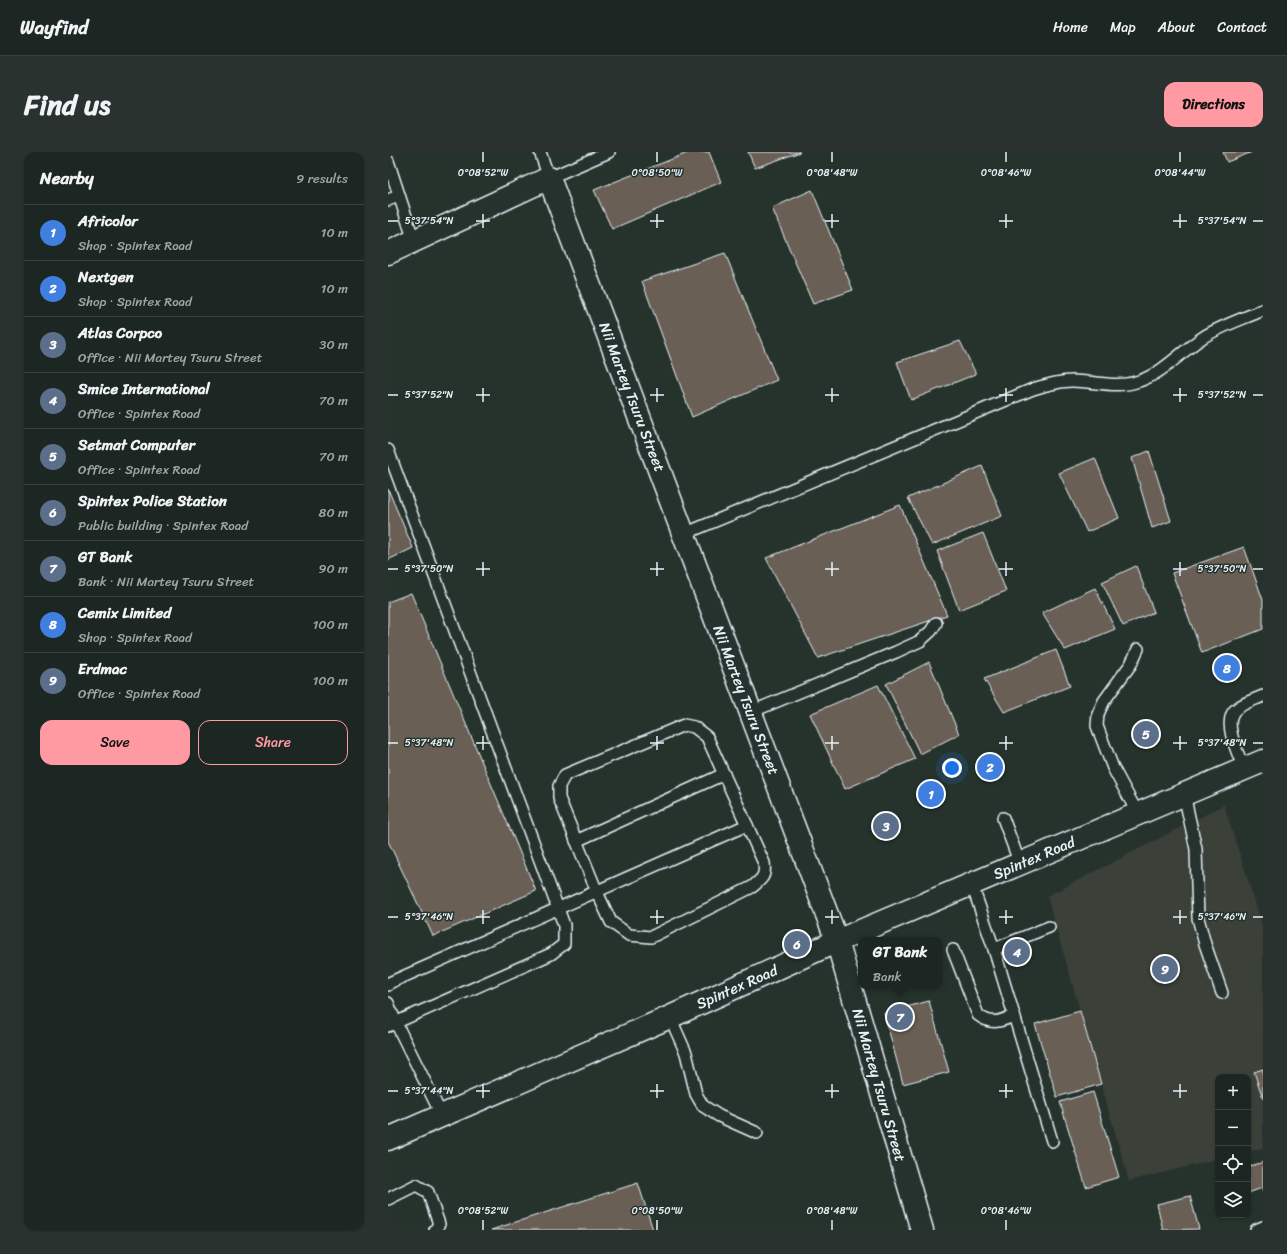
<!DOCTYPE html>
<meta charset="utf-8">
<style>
body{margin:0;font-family:Sriracha,sans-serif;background:#29322f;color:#f1f3f6}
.controls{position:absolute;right:12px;bottom:12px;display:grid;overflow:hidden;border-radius:8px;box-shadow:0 1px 3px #0004}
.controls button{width:36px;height:36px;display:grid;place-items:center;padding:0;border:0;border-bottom:1px solid #3a4340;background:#1c2622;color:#f1f3f6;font:20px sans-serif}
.you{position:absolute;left:564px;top:616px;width:14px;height:14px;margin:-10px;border:3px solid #fff;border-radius:50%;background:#1a73e8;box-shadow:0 0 0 6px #1a73e833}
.badge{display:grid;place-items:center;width:26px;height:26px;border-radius:50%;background:#ff9aa2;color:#fff;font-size:13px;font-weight:700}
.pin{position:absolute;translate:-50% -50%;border:2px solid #fff;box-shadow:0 1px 4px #0006}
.popup{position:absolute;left:470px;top:785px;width:84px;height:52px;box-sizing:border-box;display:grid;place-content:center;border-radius:8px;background:#1c2622;filter:drop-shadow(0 1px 3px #0005);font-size:13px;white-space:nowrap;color:#a0a5a5}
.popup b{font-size:15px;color:#f1f3f6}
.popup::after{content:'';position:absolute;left:50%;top:100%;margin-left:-8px;border:8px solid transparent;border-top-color:#1c2622}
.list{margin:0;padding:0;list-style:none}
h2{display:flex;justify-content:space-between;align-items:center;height:52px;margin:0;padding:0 16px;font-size:17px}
h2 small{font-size:13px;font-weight:400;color:#a0a5a5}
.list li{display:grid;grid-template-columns:26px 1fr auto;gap:12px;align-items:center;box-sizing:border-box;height:56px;padding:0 16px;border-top:1px solid #3a4340}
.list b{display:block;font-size:15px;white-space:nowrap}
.list p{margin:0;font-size:13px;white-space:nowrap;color:#a0a5a5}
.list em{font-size:13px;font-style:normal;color:#a0a5a5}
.actions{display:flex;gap:8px;padding:12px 16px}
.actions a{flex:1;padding:9px 0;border:1px solid #ff9aa2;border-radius:12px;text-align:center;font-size:14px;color:#ff9aa2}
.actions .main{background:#ff9aa2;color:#111}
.icon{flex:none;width:22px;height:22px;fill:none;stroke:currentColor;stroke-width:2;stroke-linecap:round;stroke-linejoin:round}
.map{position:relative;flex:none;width:875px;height:1078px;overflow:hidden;border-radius:12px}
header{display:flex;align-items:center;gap:24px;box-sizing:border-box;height:56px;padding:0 20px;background:#1c2622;border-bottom:1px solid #3a4340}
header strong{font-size:19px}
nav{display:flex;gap:22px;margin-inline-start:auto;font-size:14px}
.intro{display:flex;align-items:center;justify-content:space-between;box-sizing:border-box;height:96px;padding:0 24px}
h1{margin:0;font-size:28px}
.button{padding:10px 18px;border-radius:12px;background:#ff9aa2;color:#111;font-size:14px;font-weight:700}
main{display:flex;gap:24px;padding:0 24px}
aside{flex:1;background:#1c2622;border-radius:12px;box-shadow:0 1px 3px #0004}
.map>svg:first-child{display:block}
</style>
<header>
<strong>Wayfind</strong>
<nav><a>Home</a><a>Map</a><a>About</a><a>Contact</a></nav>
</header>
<div class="intro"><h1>Find us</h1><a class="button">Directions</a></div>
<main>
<aside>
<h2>Nearby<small>9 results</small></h2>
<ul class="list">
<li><span class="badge" style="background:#3f7fe0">1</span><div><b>Africolor</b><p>Shop · Spintex Road</p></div><em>10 m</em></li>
<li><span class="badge" style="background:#3f7fe0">2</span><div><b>Nextgen</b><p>Shop · Spintex Road</p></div><em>10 m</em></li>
<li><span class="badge" style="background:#5c6f8a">3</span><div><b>Atlas Corpco</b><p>Office · Nii Martey Tsuru Street</p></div><em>30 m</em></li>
<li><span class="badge" style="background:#5c6f8a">4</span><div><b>Smice International</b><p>Office · Spintex Road</p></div><em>70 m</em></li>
<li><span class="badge" style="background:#5c6f8a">5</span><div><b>Setmat Computer</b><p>Office · Spintex Road</p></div><em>70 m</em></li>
<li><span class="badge" style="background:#5c6f8a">6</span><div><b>Spintex Police Station</b><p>Public building · Spintex Road</p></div><em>80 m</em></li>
<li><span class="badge" style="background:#5c6f8a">7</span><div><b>GT Bank</b><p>Bank · Nii Martey Tsuru Street</p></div><em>90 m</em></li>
<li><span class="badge" style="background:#3f7fe0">8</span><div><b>Cemix Limited</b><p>Shop · Spintex Road</p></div><em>100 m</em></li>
<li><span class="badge" style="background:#5c6f8a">9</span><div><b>Erdmac</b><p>Office · Spintex Road</p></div><em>100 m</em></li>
</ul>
<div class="actions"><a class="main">Save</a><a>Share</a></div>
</aside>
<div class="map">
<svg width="875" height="1078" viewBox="0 0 875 1078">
<rect width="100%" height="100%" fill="#26332d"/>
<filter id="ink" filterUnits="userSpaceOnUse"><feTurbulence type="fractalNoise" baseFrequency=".025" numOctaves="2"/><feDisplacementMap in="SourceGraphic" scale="8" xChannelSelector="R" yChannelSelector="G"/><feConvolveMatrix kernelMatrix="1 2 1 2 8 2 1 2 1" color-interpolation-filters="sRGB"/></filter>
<g filter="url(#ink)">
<!-- built -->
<polygon fill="#3a4039" points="836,653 875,775 875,996 860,1000 860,925 830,925 830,1007 741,1029 659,744"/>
<!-- building -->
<g fill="#6a5f55" stroke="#e8f1f8">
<polygon points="302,0 321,0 333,30 224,77 206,38"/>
<polygon points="360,0 412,0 367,16"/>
<polygon points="835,0 864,0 839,10"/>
<polygon points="424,38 465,138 425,152 384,56"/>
<polygon points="337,101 389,228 304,265 254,129"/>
<polygon points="572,189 588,222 523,248 509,210"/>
<polygon points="761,299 783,369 764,376 744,306"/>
<polygon points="707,306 731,366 699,380 671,321"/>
<polygon points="594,314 614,364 544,393 520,346"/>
<polygon points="0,337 25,396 0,408"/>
<polygon points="512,353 559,463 430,506 378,406"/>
<polygon points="595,381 618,439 571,458 549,399"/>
<polygon points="856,395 875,448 875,477 814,501 784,421"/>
<polygon points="748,414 766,460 735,474 714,430"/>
<polygon points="707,436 727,477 677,498 654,461"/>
<polygon points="23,441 148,739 45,784 0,689 0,450"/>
<polygon points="668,498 682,534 616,560 596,527"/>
<polygon points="541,510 571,582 532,602 498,532"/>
<polygon points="490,533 527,607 457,637 422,562"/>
<polygon points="541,849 561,920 515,932 496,861"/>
<polygon points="692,859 713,932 669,945 647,872"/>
<polygon points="875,917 875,946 866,920"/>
<polygon points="705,940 731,1025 698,1035 672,950"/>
<polygon points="875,1010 875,1040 874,1036 860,1041 860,1015"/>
<polygon points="250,1031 265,1078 103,1078"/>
<polygon points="802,1044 811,1077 775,1078 769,1052"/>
</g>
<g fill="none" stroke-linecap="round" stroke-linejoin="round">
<!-- lane casing -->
<g stroke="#e8f1f8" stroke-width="14">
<g id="lane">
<polyline points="152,0 161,26 221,0"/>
<polyline points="0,9 26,89"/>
<polyline points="0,48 11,44"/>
<polyline points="0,298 176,773 176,792 163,802 0,874"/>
<path d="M 296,382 L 645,237 C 658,233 671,229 684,229 C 706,229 729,237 751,229 C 775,221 793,200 814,186 C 832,174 855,167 875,158"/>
<polyline points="750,497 743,512 716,549 710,562 709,574 725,616 750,662"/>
<polyline points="363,560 508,500 532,489 543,479 548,471"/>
<path d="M 296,573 L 306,575 L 319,585 L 376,711 C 378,724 374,727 364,735 L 263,785 L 241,783 L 223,770 L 209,740 L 171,646 L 171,634 L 177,623 Z"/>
<path d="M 856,617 C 851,603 834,571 847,558 C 854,551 866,548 875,544"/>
<polyline points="796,642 808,697 810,766 817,792 834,841"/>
<polyline points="615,666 632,712"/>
<polyline points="188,689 336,622"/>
<polyline points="584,733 606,797 664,989"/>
<polyline points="606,797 661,775"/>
<path d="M 565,798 L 590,863 C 604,874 612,869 626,864"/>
<polyline points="0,833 1,831 359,673"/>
<polyline points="0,851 8,871 54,964"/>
<polyline points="282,865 298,901 308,942 315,954 331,964 369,981"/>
<polyline points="0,1047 28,1033 40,1040 51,1072 47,1078"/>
<polyline points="868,1078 875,1075"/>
</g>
</g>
<!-- street casing -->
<g stroke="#e8f1f8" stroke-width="25">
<polyline id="street" points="0,101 161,26 449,789 534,1078"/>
</g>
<!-- secondary casing -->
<g stroke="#e8f1f8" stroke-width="25">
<polyline id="secondary" points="0,987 282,865 449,789 875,609"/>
</g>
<!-- lane -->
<use href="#lane" stroke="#26332d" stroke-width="11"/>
<!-- street -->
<use href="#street" stroke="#26332d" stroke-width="22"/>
<!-- secondary -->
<use href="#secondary" stroke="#26332d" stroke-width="22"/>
</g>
</g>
<!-- ticks -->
<path fill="none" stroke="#e8f1f8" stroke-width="1.5" d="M 95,0 L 95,10M 269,0 L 269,10M 444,0 L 444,10M 618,0 L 618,10M 792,0 L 792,10M 95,62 L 95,76M 269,62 L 269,76M 444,62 L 444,76M 618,62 L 618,76M 792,62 L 792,76M 0,69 L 10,69M 88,69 L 102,69M 262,69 L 276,69M 437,69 L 451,69M 611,69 L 625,69M 785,69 L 799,69M 865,69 L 875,69M 95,236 L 95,250M 269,236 L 269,250M 444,236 L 444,250M 618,236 L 618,250M 792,236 L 792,250M 0,243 L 10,243M 88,243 L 102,243M 262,243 L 276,243M 437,243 L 451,243M 611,243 L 625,243M 785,243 L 799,243M 865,243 L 875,243M 95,410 L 95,424M 269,410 L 269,424M 444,410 L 444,424M 618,410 L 618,424M 792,410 L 792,424M 0,417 L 10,417M 88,417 L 102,417M 262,417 L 276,417M 437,417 L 451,417M 611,417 L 625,417M 785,417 L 799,417M 865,417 L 875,417M 95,584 L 95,598M 269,584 L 269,598M 444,584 L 444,598M 618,584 L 618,598M 792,584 L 792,598M 0,591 L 10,591M 88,591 L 102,591M 262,591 L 276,591M 437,591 L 451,591M 611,591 L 625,591M 785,591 L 799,591M 865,591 L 875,591M 95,758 L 95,772M 269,758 L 269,772M 444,758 L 444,772M 618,758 L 618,772M 792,758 L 792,772M 0,765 L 10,765M 88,765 L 102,765M 262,765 L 276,765M 437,765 L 451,765M 611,765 L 625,765M 785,765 L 799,765M 865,765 L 875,765M 95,932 L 95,946M 269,932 L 269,946M 444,932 L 444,946M 618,932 L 618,946M 792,932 L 792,946M 0,939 L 10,939M 88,939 L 102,939M 262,939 L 276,939M 437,939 L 451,939M 611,939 L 625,939M 785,939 L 799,939M 95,1068 L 95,1078M 269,1068 L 269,1078M 444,1068 L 444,1078M 618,1068 L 618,1078"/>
<g text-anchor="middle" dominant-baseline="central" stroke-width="3" stroke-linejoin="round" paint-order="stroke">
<!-- street labels -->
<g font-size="15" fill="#e8f1f8" stroke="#26332d">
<text transform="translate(244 245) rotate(69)">Nii Martey Tsuru Street</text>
<text transform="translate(358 548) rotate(69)">Nii Martey Tsuru Street</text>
<text transform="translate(646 706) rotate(-23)">Spintex Road</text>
<text transform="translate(349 835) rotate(-24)">Spintex Road</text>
<text transform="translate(491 933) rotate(74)">Nii Martey Tsuru Street</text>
</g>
</g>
<g font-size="10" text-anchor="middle" fill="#e8f1f8" stroke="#26332d" stroke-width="3" stroke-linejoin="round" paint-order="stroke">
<text x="95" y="24">0°08'52"W</text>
<text x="269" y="24">0°08'50"W</text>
<text x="444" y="24">0°08'48"W</text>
<text x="618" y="24">0°08'46"W</text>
<text x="792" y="24">0°08'44"W</text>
<text x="41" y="72">5°37'54"N</text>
<text x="834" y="72">5°37'54"N</text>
<text x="41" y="246">5°37'52"N</text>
<text x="834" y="246">5°37'52"N</text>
<text x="41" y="420">5°37'50"N</text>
<text x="834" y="420">5°37'50"N</text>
<text x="41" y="594">5°37'48"N</text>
<text x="834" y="594">5°37'48"N</text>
<text x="41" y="768">5°37'46"N</text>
<text x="834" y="768">5°37'46"N</text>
<text x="41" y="942">5°37'44"N</text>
<text x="95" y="1062">0°08'52"W</text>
<text x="269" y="1062">0°08'50"W</text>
<text x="444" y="1062">0°08'48"W</text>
<text x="618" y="1062">0°08'46"W</text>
</g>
</svg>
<div class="controls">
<button>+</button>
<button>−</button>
<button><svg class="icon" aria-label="locate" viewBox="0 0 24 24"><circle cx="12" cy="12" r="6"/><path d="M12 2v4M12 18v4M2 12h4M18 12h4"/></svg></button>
<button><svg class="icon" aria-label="layers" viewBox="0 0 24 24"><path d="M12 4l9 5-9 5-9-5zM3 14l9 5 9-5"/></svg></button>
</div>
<div class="you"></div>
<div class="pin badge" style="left:543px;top:642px;background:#3f7fe0">1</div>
<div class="pin badge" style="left:602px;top:615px;background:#3f7fe0">2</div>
<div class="pin badge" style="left:498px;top:674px;background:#5c6f8a">3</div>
<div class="pin badge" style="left:629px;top:800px;background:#5c6f8a">4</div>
<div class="pin badge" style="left:758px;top:582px;background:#5c6f8a">5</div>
<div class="pin badge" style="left:409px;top:792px;background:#5c6f8a">6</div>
<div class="pin badge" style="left:512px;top:865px;background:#5c6f8a">7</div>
<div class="popup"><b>GT Bank</b>Bank</div>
<div class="pin badge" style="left:839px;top:516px;background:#3f7fe0">8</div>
<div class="pin badge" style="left:777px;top:817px;background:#5c6f8a">9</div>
</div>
</main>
